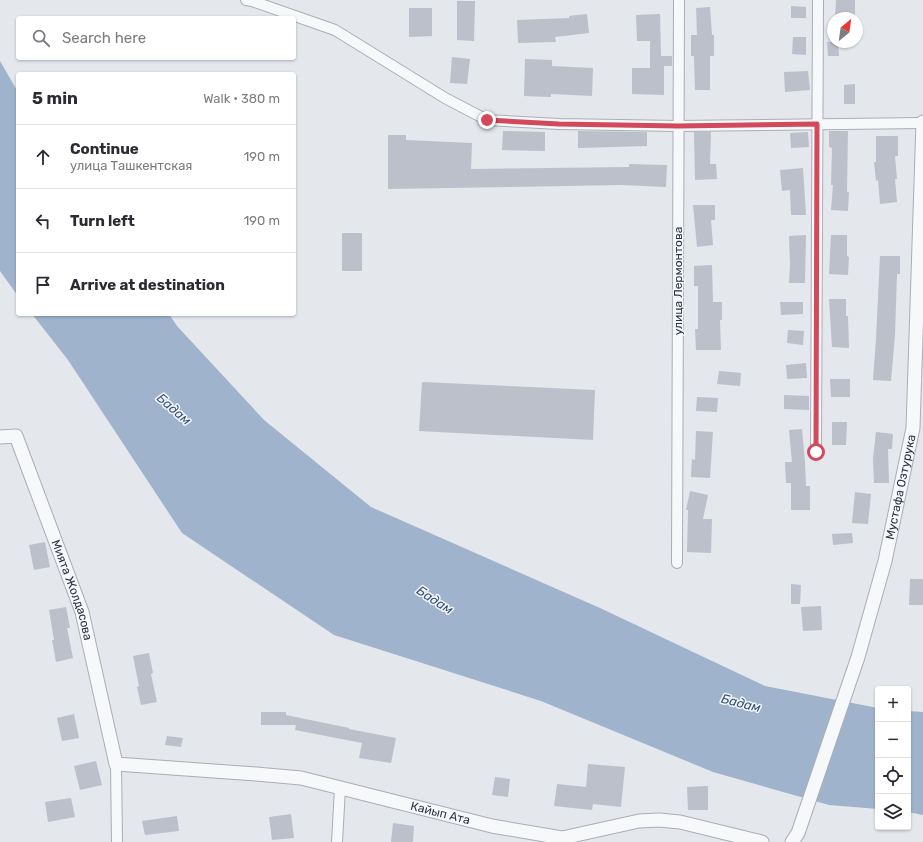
<!DOCTYPE html>
<meta charset="utf-8">
<style>
body{margin:0;font-family:Rubik,sans-serif;background:#f2f2f3;color:#2b2b33}
.controls{position:absolute;right:12px;bottom:12px;display:grid;overflow:hidden;border-radius:4px;box-shadow:0 1px 3px #0004}
.controls button{width:36px;height:36px;display:grid;place-items:center;padding:0;border:0;border-bottom:1px solid #e1e1e2;background:#fff;color:#2b2b33;font:20px sans-serif}
.compass{position:absolute;left:827px;top:12px;width:36px;height:36px;border-radius:50%;background:#fff;box-shadow:0 1px 3px #0004;rotate:29deg}
.stop{position:absolute;width:12px;height:12px;margin:-9px;border:3px solid #d1495b;border-radius:50%;background:#fff}
.stop.end{background:#d1495b;border-color:#fff;box-shadow:0 1px 4px #0008}
.list{margin:0;padding:0;list-style:none}
h2{display:flex;justify-content:space-between;align-items:center;height:52px;margin:0;padding:0 16px;font-size:17px}
h2 small{font-size:13px;font-weight:400;color:#7c7c81}
.list li{display:grid;grid-template-columns:26px 1fr auto;gap:12px;align-items:center;box-sizing:border-box;height:64px;padding:0 16px;border-top:1px solid #e1e1e2}
.list b{display:block;font-size:15px;white-space:nowrap}
.list p{margin:0;font-size:13px;white-space:nowrap;color:#7c7c81}
.list em{font-size:13px;font-style:normal;color:#7c7c81}
.icon{flex:none;width:22px;height:22px;fill:none;stroke:currentColor;stroke-width:2;stroke-linecap:round;stroke-linejoin:round}
.map{position:relative;flex:none;width:923px;height:842px;overflow:hidden}
.search{position:absolute;background:#fff;box-shadow:0 1px 3px #0004;left:16px;top:16px;width:280px;height:44px;display:flex;align-items:center;gap:10px;box-sizing:border-box;padding:0 14px;border-radius:4px;color:#7c7c81;font-size:15px}
.panel{position:absolute;background:#fff;box-shadow:0 1px 3px #0004;left:16px;top:72px;width:280px;height:244px;border-radius:4px}
.map>svg:first-child{display:block}
</style>
<div class="map">
<svg width="923" height="842" viewBox="0 0 923 842">
<rect width="100%" height="100%" fill="#e4e7ec"/>
<!-- water -->
<g fill="#9fb4cc">
<polygon points="0,61 18,92 18,296 0,271"/>
<polygon points="32,314 169,314 177,326 264,420 371,507 600,608 765,686 878,708 878,809 829,805 713,772 541,701 334,635 182,533 68,360"/>
<polygon points="908,711 923,712 923,815 908,812"/>
</g>
<!-- building -->
<g fill="#bbc0ca">
<polygon points="836,0 855,0 855,18 835,18"/>
<polygon points="457,1 475,1 474,41 457,40"/>
<polygon points="791,6 806,7 806,18 791,18"/>
<polygon points="710,7 712,35 714,35 714,56 710,56 710,90 695,90 694,56 691,56 691,35 697,35 696,8"/>
<polygon points="409,8 432,8 432,36 409,37"/>
<polygon points="587,14 589,33 555,37 556,42 518,43 517,20 569,18 569,16"/>
<polygon points="660,14 661,56 672,56 672,66 664,66 664,95 632,94 632,68 650,68 650,41 637,41 636,15"/>
<polygon points="793,37 806,37 806,55 792,54"/>
<polygon points="827,42 838,42 839,56 828,56"/>
<polygon points="452,57 470,59 467,84 450,83"/>
<polygon points="525,59 552,60 552,66 593,68 592,96 551,94 551,97 524,96"/>
<polygon points="808,71 810,90 785,92 784,72"/>
<polygon points="855,84 855,104 844,104 844,85"/>
<polygon points="503,131 545,132 545,151 502,150"/>
<polygon points="578,131 647,132 647,146 578,148"/>
<polygon points="829,131 848,131 847,192 849,192 848,211 831,210 833,185 831,185 832,148 829,147"/>
<polygon points="694,132 711,132 710,164 716,164 717,179 695,180"/>
<polygon points="808,132 809,147 791,148 790,133"/>
<polygon points="388,135 406,135 406,140 472,143 471,169 629,167 629,164 667,165 666,187 622,185 388,189"/>
<polygon points="876,136 898,136 898,156 895,156 897,179 895,179 897,202 880,204 878,180 876,181 874,162 876,162"/>
<polygon points="803,168 806,215 791,215 790,190 782,191 780,170"/>
<polygon points="693,205 715,205 715,220 711,220 713,245 697,247"/>
<rect x="342" y="233" width="20" height="38"/>
<polygon points="806,235 805,283 789,283 790,264 789,236"/>
<polygon points="831,235 847,235 847,256 849,257 848,275 829,274"/>
<polygon points="880,256 900,256 900,274 897,274 895,335 891,381 873,380 876,339"/>
<polygon points="712,265 713,302 722,302 722,320 720,320 721,350 696,350 695,329 698,329 698,286 694,286 694,266"/>
<polygon points="829,299 846,299 846,316 848,316 849,348 832,347"/>
<polygon points="780,302 803,302 803,314 781,315"/>
<polygon points="788,330 804,331 803,345 787,343"/>
<polygon points="806,363 807,378 787,379 786,365"/>
<polygon points="719,371 741,373 740,386 717,384"/>
<polygon points="830,379 850,379 850,397 831,397"/>
<polygon points="422,382 595,390 593,440 419,431"/>
<polygon points="784,395 809,396 809,410 784,409"/>
<polygon points="697,397 718,398 717,412 696,411"/>
<polygon points="832,422 847,422 846,445 832,445"/>
<polygon points="802,429 805,462 806,486 810,486 810,510 791,510 791,483 786,483 785,462 792,462 789,430"/>
<polygon points="696,431 713,432 710,478 691,477 692,459 695,460"/>
<polygon points="876,432 893,434 892,449 888,449 889,483 874,483 873,458"/>
<polygon points="690,491 708,495 703,519 712,519 711,553 687,552 688,510 686,510"/>
<polygon points="855,492 871,494 868,524 852,523"/>
<polygon points="852,533 853,543 833,545 832,534"/>
<polygon points="45,542 50,567 34,570 29,545"/>
<polygon points="910,579 923,579 923,605 909,605"/>
<polygon points="791,584 801,585 800,604 791,604"/>
<polygon points="821,606 822,630 803,631 801,607"/>
<polygon points="66,607 70,628 67,628 73,658 56,662 52,640 54,640 49,610"/>
<polygon points="149,653 153,673 151,674 157,702 141,705 137,687 139,686 133,656"/>
<polygon points="261,712 286,712 286,715 349,728 349,729 396,738 391,763 359,758 362,743 295,730 296,725 261,725"/>
<polygon points="74,714 79,738 62,741 57,718"/>
<polygon points="167,736 183,738 181,747 165,745"/>
<polygon points="96,761 102,785 80,790 74,766"/>
<polygon points="588,764 625,767 621,807 593,804 592,810 554,806 557,784 586,787"/>
<polygon points="495,777 510,779 508,797 492,795"/>
<polygon points="708,786 708,810 688,810 687,787"/>
<polygon points="71,798 75,817 48,822 45,802"/>
<polygon points="291,814 294,838 272,840 269,817"/>
<polygon points="177,816 179,831 145,835 142,821"/>
<polygon points="393,823 414,826 413,842 391,842"/>
</g>
<g fill="none" stroke-linecap="round" stroke-linejoin="round">
<!-- minor casing -->
<g stroke="#a9aeb7" stroke-width="12">
<g id="minor">
<polyline points="246,0 252,1 335,30 445,98 487,120 559,124 678,126 922,123"/>
<polyline points="816,452 818,0"/>
<polyline points="677,563 679,0"/>
<polyline points="116,764 117,842"/>
<polyline points="337,842 340,788"/>
</g>
</g>
<!-- tertiary casing -->
<g stroke="#a9aeb7" stroke-width="15">
<g id="tertiary">
<path id="s1" d="M 0,437 L 16,436 L 82,612 L 116,764 L 256,774 L 301,778 L 492,826 L 562,838 L 639,821 L 659,820 L 680,822 L 762,842"/>
<path id="s2" d="M 792,842 L 798,833 L 858,657 L 885,561 L 913,428 L 923,122"/>
</g>
</g>
<!-- minor -->
<use href="#minor" stroke="#f7f8fa" stroke-width="10"/>
<!-- tertiary -->
<use href="#tertiary" stroke="#f7f8fa" stroke-width="13"/>
</g>
<g fill="none" stroke-linecap="round" stroke-linejoin="round">
<!-- route -->
<polyline stroke="#d1495b" stroke-width="5" points="487,120 559,124 678,126 817,124 816,452"/>
</g>
<g text-anchor="middle" dominant-baseline="central" stroke-width="3" stroke-linejoin="round" paint-order="stroke">
<!-- street labels -->
<g font-size="12" fill="#2b3445" stroke="#f4f6f9">
<text transform="translate(678 281) rotate(-90)">улица Лермонтова</text>
<text stroke="none"><textPath href="#s2" startOffset="372">Мустафа Озтурука</textPath></text>
<text stroke="none"><textPath href="#s1" startOffset="180">Мията Жолдасова</textPath></text>
<text stroke="none"><textPath href="#s1" startOffset="689">Кайып Ата</textPath></text>
</g>
<!-- water labels -->
<g font-size="13" font-style="italic" fill="#34527a" stroke="#f4f6f9">
<text transform="translate(174 409) rotate(41)">Бадам</text>
<text transform="translate(435 600) rotate(33)">Бадам</text>
<text transform="translate(741 703) rotate(14)">Бадам</text>
</g>
</g>
</svg>
<div class="controls">
<button>+</button>
<button>−</button>
<button><svg class="icon" aria-label="locate" viewBox="0 0 24 24"><circle cx="12" cy="12" r="6"/><path d="M12 2v4M12 18v4M2 12h4M18 12h4"/></svg></button>
<button><svg class="icon" aria-label="layers" viewBox="0 0 24 24"><path d="M12 4l9 5-9 5-9-5zM3 14l9 5 9-5"/></svg></button>
</div>
<svg class="compass" viewBox="-18 -18 36 36"><path d="M0-13l5 13h-10z" fill="#e53935"/><path d="M0 13l5-13h-10z" fill="#7c7c81"/></svg>
<div class="stop" style="left:816px;top:452px"></div>
<div class="stop end" style="left:487px;top:120px"></div>
<div class="search"><svg class="icon" aria-label="search" viewBox="0 0 24 24"><circle cx="10" cy="10" r="6"/><path d="M15 15l6 6"/></svg>Search here</div>
<section class="panel">
<h2>5 min<small>Walk · 380 m</small></h2>
<ul class="list">
<li><svg class="icon" aria-label="ahead" viewBox="0 0 24 24"><path d="M12 20V5M6 11l6-6 6 6"/></svg><div><b>Continue</b><p>улица Ташкентская</p></div><em>190 m</em></li>
<li><svg class="icon" aria-label="left" viewBox="0 0 24 24"><path d="M17 20v-9H6M10 6l-5 5 5 5"/></svg><div><b>Turn left</b></div><em>190 m</em></li>
<li><svg class="icon" aria-label="arrive" viewBox="0 0 24 24"><path d="M6 21V4h12l-3 4 3 4H6"/></svg><div><b>Arrive at destination</b></div></li>
</ul>
</section>
</div>
